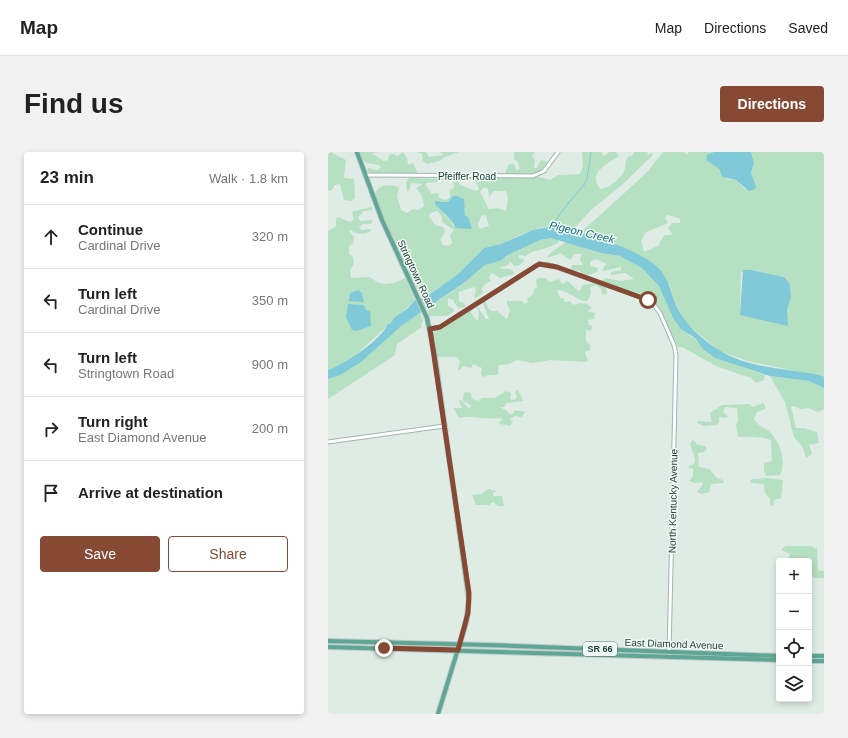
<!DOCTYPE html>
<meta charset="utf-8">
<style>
body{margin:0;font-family:Arial,sans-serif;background:#f2f2f2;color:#222}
.controls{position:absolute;right:12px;bottom:12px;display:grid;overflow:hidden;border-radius:4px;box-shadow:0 2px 6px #0003}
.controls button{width:36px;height:36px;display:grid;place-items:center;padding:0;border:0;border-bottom:1px solid #e0e0e0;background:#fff;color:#222;font:20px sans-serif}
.stop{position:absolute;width:12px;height:12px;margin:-9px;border:3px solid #854934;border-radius:50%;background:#fff}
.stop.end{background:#854934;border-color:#fff;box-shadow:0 1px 4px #0008}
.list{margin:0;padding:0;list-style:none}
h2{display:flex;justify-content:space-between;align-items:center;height:52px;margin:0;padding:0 16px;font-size:17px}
h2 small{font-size:13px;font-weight:400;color:#767676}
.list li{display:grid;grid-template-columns:26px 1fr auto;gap:12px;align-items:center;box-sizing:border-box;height:64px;padding:0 16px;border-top:1px solid #e0e0e0}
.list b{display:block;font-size:15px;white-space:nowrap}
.list p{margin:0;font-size:13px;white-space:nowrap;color:#767676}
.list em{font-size:13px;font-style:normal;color:#767676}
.actions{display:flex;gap:8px;padding:12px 16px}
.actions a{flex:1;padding:9px 0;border:1px solid #854934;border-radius:4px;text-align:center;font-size:14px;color:#854934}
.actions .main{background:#854934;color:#fff}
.icon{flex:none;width:22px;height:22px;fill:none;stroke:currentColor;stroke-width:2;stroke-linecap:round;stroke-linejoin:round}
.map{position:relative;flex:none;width:496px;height:562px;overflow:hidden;border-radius:4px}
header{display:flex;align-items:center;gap:24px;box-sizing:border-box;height:56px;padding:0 20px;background:#fff;border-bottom:1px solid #e0e0e0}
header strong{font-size:19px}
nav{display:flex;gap:22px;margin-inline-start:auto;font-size:14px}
.intro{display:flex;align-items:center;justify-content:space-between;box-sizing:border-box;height:96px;padding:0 24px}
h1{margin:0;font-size:28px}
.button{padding:10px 18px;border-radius:4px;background:#854934;color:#fff;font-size:14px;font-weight:700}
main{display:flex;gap:24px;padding:0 24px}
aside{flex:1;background:#fff;border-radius:4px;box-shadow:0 2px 6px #0003}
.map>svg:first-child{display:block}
</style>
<header>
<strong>Map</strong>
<nav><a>Map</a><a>Directions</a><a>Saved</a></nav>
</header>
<div class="intro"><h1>Find us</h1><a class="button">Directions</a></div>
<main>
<aside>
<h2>23 min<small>Walk · 1.8 km</small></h2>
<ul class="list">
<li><svg class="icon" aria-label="ahead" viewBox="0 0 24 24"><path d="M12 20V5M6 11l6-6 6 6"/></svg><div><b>Continue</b><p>Cardinal Drive</p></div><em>320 m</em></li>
<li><svg class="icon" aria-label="left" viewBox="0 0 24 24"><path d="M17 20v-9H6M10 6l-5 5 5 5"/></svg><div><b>Turn left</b><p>Cardinal Drive</p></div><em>350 m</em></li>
<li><svg class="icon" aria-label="left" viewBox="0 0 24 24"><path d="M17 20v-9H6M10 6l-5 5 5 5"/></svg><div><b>Turn left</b><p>Stringtown Road</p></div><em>900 m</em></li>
<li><svg class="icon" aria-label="right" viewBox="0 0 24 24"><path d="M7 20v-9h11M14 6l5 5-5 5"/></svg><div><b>Turn right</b><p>East Diamond Avenue</p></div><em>200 m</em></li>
<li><svg class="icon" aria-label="arrive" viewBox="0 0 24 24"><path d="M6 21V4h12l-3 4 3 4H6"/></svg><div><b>Arrive at destination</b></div></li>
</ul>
<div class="actions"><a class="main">Save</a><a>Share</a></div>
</aside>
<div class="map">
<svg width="496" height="562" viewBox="0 0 496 562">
<rect width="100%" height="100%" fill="#dfece6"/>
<!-- green -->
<g fill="#b5e0c1" fill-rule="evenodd">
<polygon points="2,0 18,8 16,26 26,27 27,46 24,49 16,48 12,32 7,33 4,38 0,39 0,1"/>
<path d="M 31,0 L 52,0 L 43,1 L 56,9 L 60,8 L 61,3 L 66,2 L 69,4 L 75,0 L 79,6 L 80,13 L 85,11 L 89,19 L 88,22 C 78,22 46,25 39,19 L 40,16 L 49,18 L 53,16 L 51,13 C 40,11 35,12 31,0 Z"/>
<polygon points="88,0 98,0 101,5 115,3 115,2 112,0 131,0 117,5 111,9 99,12 95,9 94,2"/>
<path d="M 186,0 L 207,0 L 204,4 L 207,8 L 206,16 L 209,16 L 213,8 L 219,10 L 218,13 L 207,24 L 222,28 L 230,23 L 252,22 L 255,14 L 254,0 L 273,0 L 276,4 L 281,0 L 288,0 L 291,4 C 280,12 259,20 272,37 C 281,37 295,25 297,16 C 298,11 297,9 301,4 L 304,4 L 306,0 L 319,0 L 320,3 L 323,1 L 325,3 L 296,31 L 263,58 L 244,79 L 227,75 L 215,75 L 192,83 L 173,92 L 156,96 L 130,122 L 96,146 C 82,134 57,70 48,50 C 44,33 58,31 71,35 L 69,45 L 73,58 L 79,61 L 85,57 L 90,58 L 96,54 L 93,42 L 88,36 L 95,32 L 83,31 L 81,39 L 79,39 L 78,30 L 81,26 L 126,27 L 152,25 L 161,22 L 176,23 L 181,12 L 186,12 L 188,18 L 192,17 L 190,10 L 186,7 ZM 132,27 L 143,27 L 148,29 L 151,37 L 148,39 L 132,33 L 130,29 ZM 112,28 L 125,29 L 126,35 L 122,38 L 122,45 L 118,48 L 111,46 L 110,41 L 103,42 L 102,39 L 98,34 L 98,31 L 109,30 ZM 156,35 L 160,37 L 161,45 L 166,39 L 178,39 L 180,46 L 178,59 L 169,56 L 161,57 L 152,40 ZM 125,44 L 129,44 L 137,57 L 137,63 L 141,72 L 125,74 L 123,68 L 116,62 L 112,49 L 120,50 ZM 109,59 L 114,64 L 114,70 L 126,78 L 122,83 L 124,91 L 120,94 L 115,93 L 112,87 L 117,80 L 115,75 L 107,73 L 101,65 L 102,61 ZM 154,63 L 158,64 L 161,74 L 151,77 L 150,72 Z"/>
<path d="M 335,0 L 355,0 L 360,3 L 360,0 L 386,0 L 378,6 L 378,8 L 391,17 L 392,21 L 398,27 L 408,28 L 417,37 L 428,34 L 423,21 L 426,10 L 423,0 L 496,0 L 496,225 L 419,209 L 392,199 L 359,172 L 348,153 L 342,133 L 311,103 L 293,94 L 250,81 L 261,73 L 303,35 L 320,19 ZM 339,63 L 348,65 L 352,67 L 352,71 L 344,71 L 340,76 L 345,83 L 336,83 L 330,94 L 316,100 L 313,89 L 318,80 L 338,72 L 340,70 L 337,66 ZM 423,118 L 456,125 L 462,132 L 463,145 L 459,158 L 459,170 L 412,160 L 413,120 Z"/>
<path d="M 44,55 L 44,58 L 36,59 L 30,65 L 32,69 L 45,68 L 43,72 L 35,72 L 31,75 L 33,78 L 43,77 L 43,79 C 35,84 30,82 22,78 L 21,79 L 26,85 L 25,91 L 21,94 L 21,102 L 25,105 L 26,111 L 22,118 L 23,126 L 42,125 C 53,135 64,133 77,126 L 87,148 L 28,203 L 13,213 L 0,218 L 0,79 L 8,74 L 8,67 L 10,65 L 22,70 L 26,67 L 24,60 L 26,59 Z"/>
<path d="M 223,86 L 230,87 L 231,90 C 220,99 206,96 198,104 L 191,103 L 191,106 L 195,107 L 196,109 L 190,114 L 186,114 L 182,109 L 180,113 L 171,116 L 182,117 L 186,120 L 186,122 L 172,126 L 164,121 L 161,125 L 163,129 L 157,132 L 154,136 L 155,141 L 148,146 L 146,145 L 148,138 L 146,135 L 131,140 L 131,149 L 137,152 L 137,155 L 130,156 L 125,148 L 120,146 L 120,154 L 126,157 L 126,159 L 119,164 L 101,164 L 99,157 L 137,130 L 157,113 L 172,109 L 180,103 L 212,88 Z"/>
<path d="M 238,90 L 273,101 L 292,104 L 315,116 L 331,134 L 345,166 L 363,185 C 370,187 373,196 379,199 C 398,210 417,216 437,223 L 436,228 L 428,231 L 423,226 L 390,215 L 354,195 L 350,195 L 327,150 L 318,144 L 279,131 L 277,132 L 279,140 L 278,143 L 274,142 L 273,137 L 268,133 L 262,135 L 263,142 L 259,149 C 248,149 241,138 229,138 L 232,146 L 235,146 L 237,150 L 242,149 L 245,153 C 252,150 260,151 264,156 L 259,159 L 267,161 L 266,167 L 260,168 L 260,172 L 264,174 L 264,178 L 260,179 L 258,177 L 258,189 L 262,193 L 262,198 L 257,200 L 260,209 L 258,210 L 223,208 L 204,211 L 189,208 L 181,212 L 171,213 L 170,223 L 160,223 L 156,225 L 153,223 L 154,216 L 145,212 L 143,216 L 136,214 L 131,218 L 130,217 L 132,209 L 128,205 L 109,205 L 105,182 L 107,179 L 141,157 L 144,157 L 143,161 L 148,168 L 150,168 L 151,163 L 149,154 L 158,167 L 161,167 L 154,149 L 157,148 L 160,156 L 164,159 L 169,159 L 179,167 L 182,158 L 179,152 L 179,149 L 194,149 L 196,152 L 200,150 L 199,146 L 205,143 L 206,137 L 209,135 L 208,128 L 210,126 L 217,126 L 222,130 L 231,127 L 234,132 L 240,129 L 250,139 L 253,138 L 254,133 L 269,131 L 278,126 L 292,129 L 306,127 L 297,121 L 283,123 L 283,120 L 293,118 L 293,115 L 275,119 L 275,116 L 279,112 L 268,107 L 263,109 L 262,112 L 263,114 L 270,116 L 269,120 L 257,124 L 252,119 L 243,118 L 244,113 L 255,113 L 252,107 L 254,102 L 247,102 L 242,108 L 233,101 L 219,106 L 221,102 Z"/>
<path d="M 92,161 L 95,169 L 93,172 L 94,175 L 69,192 L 67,203 L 0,247 L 0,227 C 29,217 48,194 71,175 C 77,170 85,166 92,161 Z"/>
<polygon points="442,224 481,229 496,236 496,257 490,260 480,256 473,257 466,254 463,255 468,276 476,276 489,280 491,291 481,293 484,302 478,306 475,296 466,285 457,250"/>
<path d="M 189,238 L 192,241 L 195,249 L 179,251 L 176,255 L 172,255 L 179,259 L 181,262 L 185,262 L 187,258 L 197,260 L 194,265 L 186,264 L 182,268 L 185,269 L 182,274 L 172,272 L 171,270 L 175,268 L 172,266 C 157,268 146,263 131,266 L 125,256 L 134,256 L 131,249 L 133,248 L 140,256 L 143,255 L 143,253 L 135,249 L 135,244 L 137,240 L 143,241 L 144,247 L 150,249 L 154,246 L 167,246 L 178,239 L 183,241 L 182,247 L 186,248 L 189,245 L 187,240 Z"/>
<path d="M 435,251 L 437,254 L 437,257 L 429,260 L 426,267 C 430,274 435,275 441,279 C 452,289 459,310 452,323 L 438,324 L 436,319 L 436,311 L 444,309 L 443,288 C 432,284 421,285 410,285 L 408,273 L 410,269 L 409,256 L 397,255 L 395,260 L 400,265 L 397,266 L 391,265 L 391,270 L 389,273 L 376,274 L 369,271 L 370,269 L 384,270 L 382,261 L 394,253 L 421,252 L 425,255 Z"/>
<polygon points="364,288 367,289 369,293 377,294 379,297 377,300 370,301 371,315 381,317 389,326 395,328 396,331 383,332 381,340 373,342 369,340 375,332 374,330 367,331 361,329 365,324 365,317 360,315 366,312 367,307 362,292"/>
<polygon points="438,326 455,328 453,346 446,348 445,354 442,353 442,347 437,341 436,332 424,331 422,330 424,327"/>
<polygon points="160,337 169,339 165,341 165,344 174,344 176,354 170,354 165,350 161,353 148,353 144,343 153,342"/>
<polygon points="457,394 483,394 489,397 490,418 496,419 496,426 487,426 481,423 481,409 460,409 462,402 453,398"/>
</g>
<!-- water -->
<g fill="#80c9d8">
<polygon points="386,0 423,0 426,11 423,21 428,34 427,37 421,39 408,28 394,25 391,17 378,8 379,3"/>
<polygon points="125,44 129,44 136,47 137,63 140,65 144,76 143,77 128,76 123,68 107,52 107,49 120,50"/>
<path d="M 220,75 C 248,76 317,98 334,120 C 342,132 343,140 348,153 C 356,172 374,187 391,198 C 420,217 461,216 494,224 L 496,225 L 496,236 L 481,229 L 442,224 L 387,206 L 375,197 L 367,186 L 353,177 L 345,166 L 331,134 L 314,116 L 292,104 L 273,101 L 223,86 L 212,88 L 180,103 L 172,109 L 157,113 L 137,130 L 73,174 L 33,210 L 12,223 L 0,227 L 0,218 C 17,212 53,188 60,172 L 62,172 L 66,166 L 80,156 L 86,149 L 98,145 L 130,122 L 156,96 L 173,92 L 205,78 Z"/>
<polygon points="415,118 423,118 456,125 462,132 463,145 459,158 460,174 412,163"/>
<polygon points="30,138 34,141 36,150 21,149 22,141"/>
<polygon points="20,152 36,153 38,158 42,159 43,174 28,179 24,178 18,165"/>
</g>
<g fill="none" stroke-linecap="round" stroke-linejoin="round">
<!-- stream -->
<polyline stroke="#80c9d8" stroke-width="1" points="223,74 242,49 256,33 259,27 263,0"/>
<!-- minor casing -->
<g stroke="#a1b4ae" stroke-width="5">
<g id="minor">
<polyline points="37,23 205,24 216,19 230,0"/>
<polyline points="102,177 112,175 211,112 222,113 323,149 332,161 346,193 348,203 341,501"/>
<polyline points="0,290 116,274"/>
</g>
</g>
<!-- major casing -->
<g stroke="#c0c9c7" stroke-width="6">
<g id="major">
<polyline points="29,0 54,68 99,166 107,205 141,448 138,471 110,562"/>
<polyline points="0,489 159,493 451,504"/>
<polyline points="0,495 451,508"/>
<polyline points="481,504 496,504"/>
<polyline points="481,509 496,509"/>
</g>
</g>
<!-- minor -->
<use href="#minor" stroke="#fff" stroke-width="3"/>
<!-- major -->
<use href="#major" stroke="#5ea795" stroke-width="4"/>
</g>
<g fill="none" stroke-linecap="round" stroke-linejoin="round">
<!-- route -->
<polyline stroke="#854934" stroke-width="5" points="56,496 130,498 140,461 141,441 102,177 112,175 211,112 229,115 320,148"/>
</g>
<g text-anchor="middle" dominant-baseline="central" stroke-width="3" stroke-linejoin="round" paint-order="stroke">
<!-- shield labels -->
<rect fill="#f0f8f4" stroke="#5d766f" stroke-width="1" x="255" y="490" width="34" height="14" rx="3"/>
<g font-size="9" font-weight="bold" fill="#1e3e36">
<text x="272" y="497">SR 66</text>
</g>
<!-- street labels -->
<g font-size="10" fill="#1e3e36" stroke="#f0f8f4">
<text x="139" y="24">Pfeiffer Road</text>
<text transform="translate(88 122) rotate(65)">Stringtown Road</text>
<text transform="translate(345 349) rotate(-89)">North Kentucky Avenue</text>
<text transform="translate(346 492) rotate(2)">East Diamond Avenue</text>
</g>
<!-- water labels -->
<g font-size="11" font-style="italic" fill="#126d81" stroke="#f0f8f4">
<text transform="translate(254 80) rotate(13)">Pigeon Creek</text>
</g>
</g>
</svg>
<div class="controls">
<button>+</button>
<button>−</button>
<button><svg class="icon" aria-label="locate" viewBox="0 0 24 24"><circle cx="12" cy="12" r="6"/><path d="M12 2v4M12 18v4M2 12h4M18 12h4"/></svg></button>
<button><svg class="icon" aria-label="layers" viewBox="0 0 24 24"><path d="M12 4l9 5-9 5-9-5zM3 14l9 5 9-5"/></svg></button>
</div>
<div class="stop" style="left:320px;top:148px"></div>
<div class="stop end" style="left:56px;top:496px"></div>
</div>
</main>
